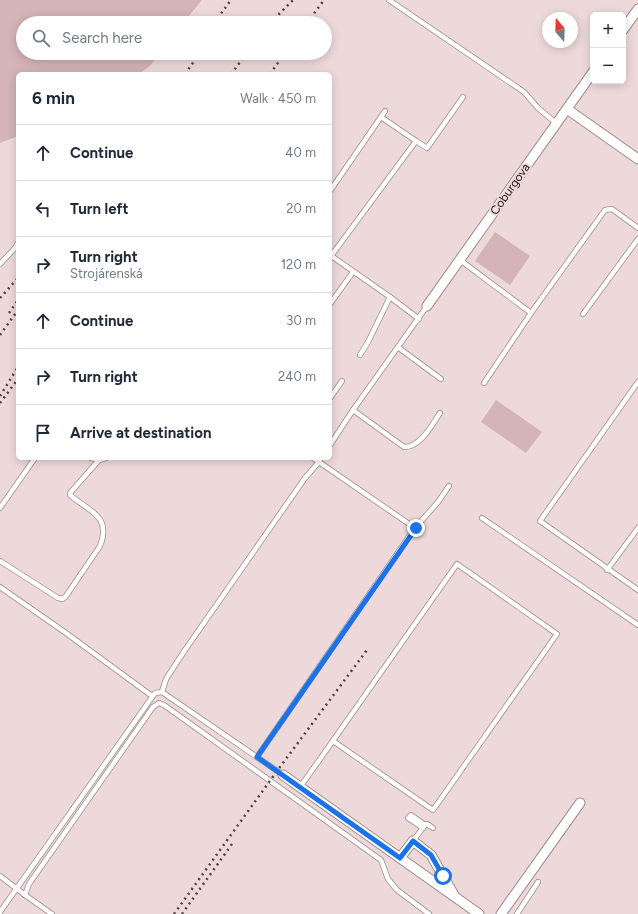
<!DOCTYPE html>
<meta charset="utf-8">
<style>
body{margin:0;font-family:Figtree,sans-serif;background:#f6f6f7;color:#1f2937}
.controls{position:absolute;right:12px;top:12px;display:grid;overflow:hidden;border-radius:6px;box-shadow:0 2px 10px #0003}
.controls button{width:36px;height:36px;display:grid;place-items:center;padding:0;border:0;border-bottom:1px solid #e0e1e3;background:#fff;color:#1f2937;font:20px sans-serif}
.compass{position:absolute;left:542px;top:12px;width:36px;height:36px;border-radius:50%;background:#fff;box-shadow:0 2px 10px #0003;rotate:341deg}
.stop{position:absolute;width:12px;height:12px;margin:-9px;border:3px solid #1a73e8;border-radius:50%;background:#fff}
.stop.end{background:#1a73e8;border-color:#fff;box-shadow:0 1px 4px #0008}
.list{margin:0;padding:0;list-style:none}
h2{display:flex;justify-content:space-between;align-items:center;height:52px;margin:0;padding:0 16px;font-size:17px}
h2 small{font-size:13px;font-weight:400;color:#747a83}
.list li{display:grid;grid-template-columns:26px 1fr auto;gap:12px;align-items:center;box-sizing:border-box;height:56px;padding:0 16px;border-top:1px solid #e0e1e3}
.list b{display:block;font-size:15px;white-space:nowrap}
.list p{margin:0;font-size:13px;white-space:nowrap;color:#747a83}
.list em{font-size:13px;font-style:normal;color:#747a83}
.icon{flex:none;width:22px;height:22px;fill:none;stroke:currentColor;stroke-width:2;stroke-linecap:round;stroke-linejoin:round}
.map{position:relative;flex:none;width:638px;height:914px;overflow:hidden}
.search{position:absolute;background:#fff;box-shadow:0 2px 10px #0003;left:16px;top:16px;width:316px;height:44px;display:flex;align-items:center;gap:10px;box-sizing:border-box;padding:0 14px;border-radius:22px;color:#747a83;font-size:15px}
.panel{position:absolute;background:#fff;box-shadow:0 2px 10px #0003;left:16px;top:72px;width:316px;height:388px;border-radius:6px}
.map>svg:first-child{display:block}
</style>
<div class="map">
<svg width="638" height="914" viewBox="0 0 638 914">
<rect width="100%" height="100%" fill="#eed9da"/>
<!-- green -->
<g fill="#d4b4b6">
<polygon points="0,0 202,0 183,23 23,23 23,53 160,53 149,67 138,74 18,74 18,136 0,143"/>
<polygon points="495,232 530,256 510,285 475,261"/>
<polygon points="496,400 542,432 526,453 481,422"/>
</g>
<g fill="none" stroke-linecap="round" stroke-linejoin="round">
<!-- service casing -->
<g stroke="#9f8c8d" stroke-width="6">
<g id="service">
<polyline points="389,0 524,92 538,108 556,123"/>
<polyline points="381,117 416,141"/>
<polyline points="330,191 385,111"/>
<polyline points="330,255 390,297 419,319"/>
<polyline points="331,256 416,141 427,148 463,97"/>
<polyline points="460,260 531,313 484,383"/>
<polyline points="0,264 15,248 18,243"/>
<polyline points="330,304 353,272"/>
<polyline points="531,313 605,210 612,209 638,228"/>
<polyline points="583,314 638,239"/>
<polyline points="399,348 441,379"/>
<polyline points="360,355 368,342 390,297"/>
<polyline points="638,382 540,521 638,590"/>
<polyline points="330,398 342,381"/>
<path d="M 353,410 L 404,447 C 421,447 431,426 440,413"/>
<polyline points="330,445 353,410 427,306"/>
<polyline points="91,458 99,460 106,458"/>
<polyline points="0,508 35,458"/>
<polyline points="482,518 638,625"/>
<polyline points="415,528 438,502 449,486"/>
<path d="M 0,561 L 58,598 L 63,599 L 66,596 L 100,546 C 112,515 88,511 70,495 L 70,493 L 99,460"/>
<polyline points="607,570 638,528"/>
<polyline points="0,587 66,633 152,696"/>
<polyline points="162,692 166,679 185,650 305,478 319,462 313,458"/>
<polyline points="257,757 415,528 319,462 321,458"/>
<polyline points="300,787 318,762 457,564 557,634 433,810 333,741"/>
<polyline points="423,828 408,818 411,815 425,825"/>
<polyline points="413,841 425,825 427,824 433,828"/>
<polyline points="0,876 25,895"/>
<polyline points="0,912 155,693 162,692 283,775"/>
<polyline points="52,914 25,895 29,884 153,707 159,703 164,705 381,860 388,879 397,890 429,914"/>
<polyline points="517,914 538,882"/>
</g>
</g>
<!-- minor casing -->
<g stroke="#9f8c8d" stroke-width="11">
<g id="minor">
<polyline points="623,30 638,9"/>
<polyline points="567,109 638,159"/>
<polyline points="427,306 593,72"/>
<polyline points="283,775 479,914"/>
<polyline points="400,858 413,841 431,855 454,895"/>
<polyline points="501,914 580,803"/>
</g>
</g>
<!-- service -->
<use href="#service" stroke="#fff" stroke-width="4.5"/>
<!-- minor -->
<use href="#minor" stroke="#fff" stroke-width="9"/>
<!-- rail -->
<g stroke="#4d4344" stroke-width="2.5" stroke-dasharray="2 4" stroke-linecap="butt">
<polyline points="214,23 231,0"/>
<polyline points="270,23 293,0"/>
<polyline points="307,23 324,0"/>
<polyline points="185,74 200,53"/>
<polyline points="231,74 247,53"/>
<polyline points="270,74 285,53"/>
<polyline points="0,298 18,278"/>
<polyline points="9,313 18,300"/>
<polyline points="0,335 18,310"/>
<polyline points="0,396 18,367"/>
<polyline points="0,403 18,379"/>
<polyline points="174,914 277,771 367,650"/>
<polyline points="182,914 232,844"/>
</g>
</g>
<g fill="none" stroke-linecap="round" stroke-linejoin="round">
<!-- route -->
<polyline stroke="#1a73e8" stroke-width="5" points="416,528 257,757 400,858 413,841 431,855 443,876"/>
</g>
<g text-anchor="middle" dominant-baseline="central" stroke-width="4" stroke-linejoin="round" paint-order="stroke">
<!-- street labels -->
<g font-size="12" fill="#272020" stroke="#eed9da">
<text transform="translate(510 189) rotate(-55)">Coburgova</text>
</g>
</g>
</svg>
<div class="controls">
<button>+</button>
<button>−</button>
</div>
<svg class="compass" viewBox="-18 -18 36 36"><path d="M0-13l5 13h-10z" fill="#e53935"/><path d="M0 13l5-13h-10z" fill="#747a83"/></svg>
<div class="stop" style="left:443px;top:876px"></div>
<div class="stop end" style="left:416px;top:528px"></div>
<div class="search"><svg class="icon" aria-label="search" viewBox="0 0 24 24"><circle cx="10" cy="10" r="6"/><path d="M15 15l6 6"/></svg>Search here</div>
<section class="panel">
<h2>6 min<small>Walk · 450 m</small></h2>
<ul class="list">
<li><svg class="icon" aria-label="ahead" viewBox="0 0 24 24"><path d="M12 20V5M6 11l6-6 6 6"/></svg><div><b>Continue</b></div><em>40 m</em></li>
<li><svg class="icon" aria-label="left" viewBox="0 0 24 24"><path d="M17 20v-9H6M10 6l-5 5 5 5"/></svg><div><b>Turn left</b></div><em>20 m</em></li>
<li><svg class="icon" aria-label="right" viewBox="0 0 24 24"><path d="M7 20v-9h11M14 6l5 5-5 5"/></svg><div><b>Turn right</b><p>Strojárenská</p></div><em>120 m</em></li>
<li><svg class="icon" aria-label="ahead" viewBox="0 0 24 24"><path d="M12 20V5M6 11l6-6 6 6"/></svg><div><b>Continue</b></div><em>30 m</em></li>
<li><svg class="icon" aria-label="right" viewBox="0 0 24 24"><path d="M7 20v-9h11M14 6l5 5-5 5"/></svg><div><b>Turn right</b></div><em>240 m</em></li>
<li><svg class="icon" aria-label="arrive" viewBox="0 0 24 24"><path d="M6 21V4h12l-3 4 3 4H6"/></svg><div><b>Arrive at destination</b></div></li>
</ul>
</section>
</div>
